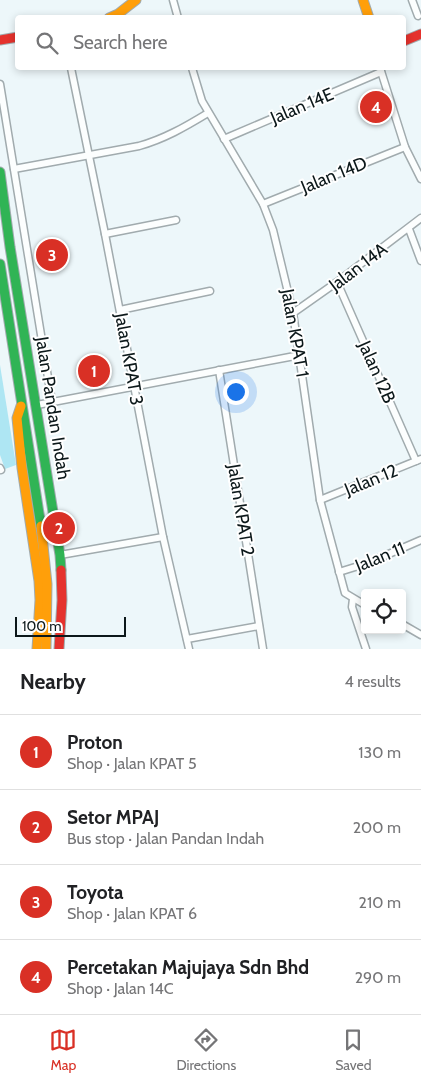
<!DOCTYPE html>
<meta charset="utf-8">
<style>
body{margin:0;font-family:Cabin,sans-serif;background:#f6f6f6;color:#202124}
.controls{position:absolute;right:15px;bottom:15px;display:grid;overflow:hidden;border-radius:5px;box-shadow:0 2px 8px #0003}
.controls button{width:45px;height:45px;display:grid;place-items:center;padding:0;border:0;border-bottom:1px solid #e0e0e0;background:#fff;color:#202124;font:25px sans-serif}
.scale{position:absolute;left:15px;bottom:12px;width:111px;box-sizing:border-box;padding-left:5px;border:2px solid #0c181a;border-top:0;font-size:14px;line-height:18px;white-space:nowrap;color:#0c181a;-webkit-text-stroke:4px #fff;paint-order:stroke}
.you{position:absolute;left:235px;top:391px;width:18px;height:18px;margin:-12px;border:4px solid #fff;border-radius:50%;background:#1a73e8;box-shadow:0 0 0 8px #1a73e833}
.badge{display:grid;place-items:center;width:32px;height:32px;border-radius:50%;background:#d93025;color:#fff;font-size:16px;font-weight:700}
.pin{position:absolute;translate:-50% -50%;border:2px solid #fff;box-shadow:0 1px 5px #0006}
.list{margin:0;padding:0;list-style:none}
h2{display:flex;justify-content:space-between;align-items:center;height:65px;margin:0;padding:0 20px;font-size:21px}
h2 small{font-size:16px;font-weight:400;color:#757577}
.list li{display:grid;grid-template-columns:32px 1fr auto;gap:15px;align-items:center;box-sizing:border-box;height:75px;padding:0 20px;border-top:1px solid #e0e0e0}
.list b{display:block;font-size:19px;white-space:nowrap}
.list p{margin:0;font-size:16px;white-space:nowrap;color:#757577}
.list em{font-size:16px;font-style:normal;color:#757577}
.icon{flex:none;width:28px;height:28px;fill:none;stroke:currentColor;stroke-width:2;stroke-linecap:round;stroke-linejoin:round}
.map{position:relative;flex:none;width:421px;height:649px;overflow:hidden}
.search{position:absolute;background:#fff;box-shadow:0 2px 8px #0003;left:15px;right:15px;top:15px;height:55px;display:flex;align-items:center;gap:12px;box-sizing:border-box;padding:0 18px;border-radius:5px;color:#757577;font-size:19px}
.sheet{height:365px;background:#fff}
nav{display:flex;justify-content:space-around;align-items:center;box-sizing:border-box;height:70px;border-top:1px solid #e0e0e0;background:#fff;font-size:14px;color:#757577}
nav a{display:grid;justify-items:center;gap:2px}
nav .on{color:#d93025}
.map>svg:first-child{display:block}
</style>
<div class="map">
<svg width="421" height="649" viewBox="0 0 421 649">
<rect width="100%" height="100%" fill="#edf7fa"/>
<!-- green -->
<polygon fill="#aee6f3" points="0,365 16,465 5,469 0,455"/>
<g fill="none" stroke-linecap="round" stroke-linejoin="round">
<!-- street casing -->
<g stroke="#a1abae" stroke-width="9">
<g id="street">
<polyline points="173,0 178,18"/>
<polyline points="412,0 418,16"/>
<polyline points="71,68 105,234 163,537 189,649"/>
<polyline points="192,68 202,101 263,204 273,230 293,313 320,500 345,593 365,605"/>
<polyline points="380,68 405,147 421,179"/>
<polyline points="0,84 52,402"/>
<polyline points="224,139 381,72"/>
<path d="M 14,169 L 139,146 C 164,139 185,127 208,113"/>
<polyline points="263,204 405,147"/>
<polyline points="409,229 421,261"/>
<polyline points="105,234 176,220"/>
<polyline points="337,282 416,461"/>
<polyline points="120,310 210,291"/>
<polyline points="293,313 337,282 421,218"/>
<polyline points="219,370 263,649"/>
<polyline points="37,405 300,355"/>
<polyline points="0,468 1,470"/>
<polyline points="320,500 421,459"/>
<polyline points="60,555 163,537"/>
<polyline points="339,572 368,563 421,540"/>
<polyline points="353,599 352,607 366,649"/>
<polyline points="402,624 421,635"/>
<polyline points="187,639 259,626"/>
</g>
</g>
<!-- fast casing -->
<g stroke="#a1abae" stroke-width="11">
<g id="fast">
<polyline points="0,172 10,247 60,555 61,570"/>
<polyline points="0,264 41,526"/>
</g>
</g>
<!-- slow casing -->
<g stroke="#a1abae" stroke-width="11">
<g id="slow">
<polyline points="363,0 369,18"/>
<polyline points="109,18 118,14 136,0"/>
<polyline points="21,406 17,418 22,468 39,581 40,600 37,649"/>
<polyline points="41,526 47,584 46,649"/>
</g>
</g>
<!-- jam casing -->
<g stroke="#a1abae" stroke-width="11">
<g id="jam">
<polyline points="0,40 18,37"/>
<polyline points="404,41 421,34"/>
<polyline points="59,649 62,600 61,570"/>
</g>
</g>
<!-- street -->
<use href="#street" stroke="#fcfefe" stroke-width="6"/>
<!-- fast -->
<use href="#fast" stroke="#30b455" stroke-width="9"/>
<!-- slow -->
<use href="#slow" stroke="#ff9f0a" stroke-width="9"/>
<!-- jam -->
<use href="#jam" stroke="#e5322d" stroke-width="9"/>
</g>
<g text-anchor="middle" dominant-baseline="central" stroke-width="4" stroke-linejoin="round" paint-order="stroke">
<!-- street labels -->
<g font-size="18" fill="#0c181a" stroke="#fff">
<text transform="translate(302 106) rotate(-23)">Jalan 14E</text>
<text transform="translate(334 175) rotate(-22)">Jalan 14D</text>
<text transform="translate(358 267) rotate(-37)">Jalan 14A</text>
<text transform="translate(295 333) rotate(80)">Jalan KPAT 1</text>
<text transform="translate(129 359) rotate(80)">Jalan KPAT 3</text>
<text transform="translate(377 372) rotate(66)">Jalan 12B</text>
<text transform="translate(53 408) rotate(81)">Jalan Pandan Indah</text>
<text transform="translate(371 480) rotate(-22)">Jalan 12</text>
<text transform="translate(241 510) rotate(81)">Jalan KPAT 2</text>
<text transform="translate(380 557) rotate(-22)">Jalan 11</text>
</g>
</g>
</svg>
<div class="controls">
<button><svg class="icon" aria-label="locate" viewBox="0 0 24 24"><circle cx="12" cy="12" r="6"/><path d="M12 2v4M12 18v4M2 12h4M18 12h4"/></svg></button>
</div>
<div class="scale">100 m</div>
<div class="you"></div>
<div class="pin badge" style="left:94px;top:371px">1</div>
<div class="pin badge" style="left:59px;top:528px">2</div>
<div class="pin badge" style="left:52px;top:255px">3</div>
<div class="pin badge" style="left:376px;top:107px">4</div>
<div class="search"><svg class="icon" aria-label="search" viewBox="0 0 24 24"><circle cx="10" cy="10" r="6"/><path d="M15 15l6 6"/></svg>Search here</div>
</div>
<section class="sheet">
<h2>Nearby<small>4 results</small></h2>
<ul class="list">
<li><span class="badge">1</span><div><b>Proton</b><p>Shop · Jalan KPAT 5</p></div><em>130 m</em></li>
<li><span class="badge">2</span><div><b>Setor MPAJ</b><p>Bus stop · Jalan Pandan Indah</p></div><em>200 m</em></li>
<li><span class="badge">3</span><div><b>Toyota</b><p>Shop · Jalan KPAT 6</p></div><em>210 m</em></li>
<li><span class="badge">4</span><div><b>Percetakan Majujaya Sdn Bhd</b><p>Shop · Jalan 14C</p></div><em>290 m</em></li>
</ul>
</section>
<nav>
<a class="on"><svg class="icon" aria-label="map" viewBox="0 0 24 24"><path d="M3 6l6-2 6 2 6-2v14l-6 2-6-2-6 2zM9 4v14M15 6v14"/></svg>Map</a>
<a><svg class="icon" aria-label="directions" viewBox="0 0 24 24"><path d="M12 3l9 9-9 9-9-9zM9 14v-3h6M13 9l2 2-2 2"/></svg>Directions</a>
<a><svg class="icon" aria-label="saved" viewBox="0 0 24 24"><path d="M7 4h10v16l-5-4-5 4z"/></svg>Saved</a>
</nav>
